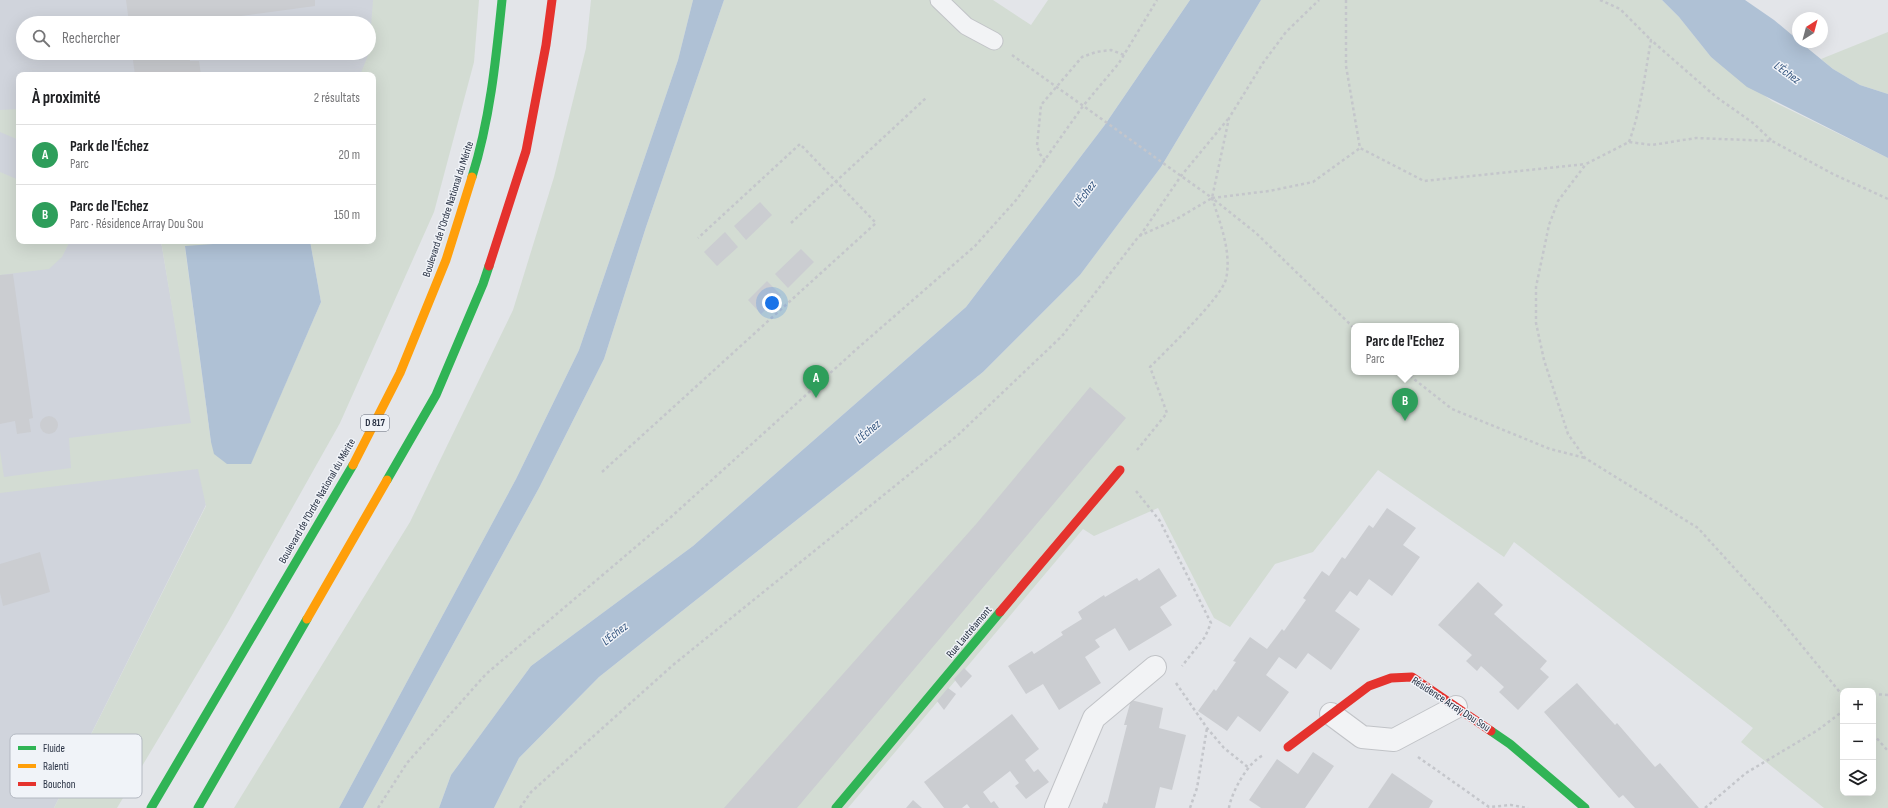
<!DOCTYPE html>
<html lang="fr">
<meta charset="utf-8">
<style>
body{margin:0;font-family:"Sofia Sans Condensed",sans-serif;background:#f2f2f2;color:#202124}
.controls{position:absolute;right:12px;bottom:12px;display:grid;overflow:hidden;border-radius:8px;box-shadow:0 4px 16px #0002}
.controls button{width:36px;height:36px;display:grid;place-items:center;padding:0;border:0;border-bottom:1px solid #e0e0e0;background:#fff;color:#202124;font:20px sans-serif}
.compass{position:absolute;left:1792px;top:12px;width:36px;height:36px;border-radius:50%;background:#fff;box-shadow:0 4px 16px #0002;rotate:36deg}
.you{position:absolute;left:772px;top:303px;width:14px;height:14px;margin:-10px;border:3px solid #fff;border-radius:50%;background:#1a73e8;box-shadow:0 0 0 6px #1a73e833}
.badge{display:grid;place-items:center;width:26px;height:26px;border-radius:50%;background:#69707d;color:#fff;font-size:13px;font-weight:700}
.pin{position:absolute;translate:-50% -33px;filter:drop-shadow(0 1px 2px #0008)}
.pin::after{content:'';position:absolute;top:21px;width:14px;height:12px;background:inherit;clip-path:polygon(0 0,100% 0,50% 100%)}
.popup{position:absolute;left:1351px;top:323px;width:108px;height:52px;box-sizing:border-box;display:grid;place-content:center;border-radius:8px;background:#fff;filter:drop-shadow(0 1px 3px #0005);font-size:13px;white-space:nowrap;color:#757577}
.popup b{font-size:15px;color:#202124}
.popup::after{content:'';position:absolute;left:50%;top:100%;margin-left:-8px;border:8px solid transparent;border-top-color:#fff}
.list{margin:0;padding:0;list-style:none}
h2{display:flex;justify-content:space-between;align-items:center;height:52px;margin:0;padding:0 16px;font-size:17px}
h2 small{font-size:13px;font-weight:400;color:#757577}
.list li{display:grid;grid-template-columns:26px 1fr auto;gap:12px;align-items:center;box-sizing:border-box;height:60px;padding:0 16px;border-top:1px solid #e0e0e0}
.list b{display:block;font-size:15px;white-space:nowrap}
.list p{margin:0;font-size:13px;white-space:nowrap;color:#757577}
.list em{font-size:13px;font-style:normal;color:#757577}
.icon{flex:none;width:22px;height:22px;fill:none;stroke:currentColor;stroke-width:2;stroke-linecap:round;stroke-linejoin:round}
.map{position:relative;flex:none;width:1888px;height:808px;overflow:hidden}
.search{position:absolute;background:#fff;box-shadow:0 4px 16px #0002;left:16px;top:16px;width:360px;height:44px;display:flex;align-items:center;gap:10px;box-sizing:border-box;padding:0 14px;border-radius:22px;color:#757577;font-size:15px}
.panel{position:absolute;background:#fff;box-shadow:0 4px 16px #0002;left:16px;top:72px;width:360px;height:172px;border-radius:8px}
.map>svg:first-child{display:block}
</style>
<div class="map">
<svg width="1888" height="808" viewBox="0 0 1888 808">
<rect width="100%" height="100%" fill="#e3e5e9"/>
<!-- built -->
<path fill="#d0d4dc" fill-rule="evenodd" d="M 0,0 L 444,0 L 373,75 L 19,75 L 19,241 L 161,241 L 206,505 L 54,808 L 0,808 ZM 23,23 L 369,23 L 369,53 L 23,53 Z"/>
<!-- green -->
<g fill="#d3dcd3" fill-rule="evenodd">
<polygon points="373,0 479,0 474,62 434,212 340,423 227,624 117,808 54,808 206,506 198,469 0,493 0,451 4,477 71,468 69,438 191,423 161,241 255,241 185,247 211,442 251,463 321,302 310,241 373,241 373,75 360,75 369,53"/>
<polygon points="591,0 693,0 678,60 579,350 516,479 339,808 234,808 410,522 513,310 554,177 586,48"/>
<polygon points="724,0 993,0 1031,25 1048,0 1190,0 1104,126 966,307 693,546 531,666 451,775 439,808 363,808 539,488 604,359 646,227"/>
<path d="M 1261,0 L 1662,0 L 1679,17 L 1711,57 L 1772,101 L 1888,158 L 1888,808 L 1824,808 L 1741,742 L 1753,728 L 1514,542 L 1504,557 L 1378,470 L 1313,552 L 1275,564 L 1230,627 L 1214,618 L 1158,508 L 1094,536 L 1083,529 L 848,808 L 494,808 L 519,758 L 599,677 L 983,372 L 1080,275 L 1161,167 ZM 1354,326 L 1456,326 L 1456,372 L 1354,372 ZM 1843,691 L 1873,691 L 1873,793 L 1843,793 Z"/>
<polygon points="1888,32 1888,94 1860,85 1833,69 1821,59"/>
<polygon points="19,109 19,140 0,132 0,110"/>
<polygon points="0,172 19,180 19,241 70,241 62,257 49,269 0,275"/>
</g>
<!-- water -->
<g fill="#afc1d5">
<polygon points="693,0 724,0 646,227 604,359 539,488 363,808 339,808 516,479 579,350 678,60"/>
<polygon points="1190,0 1261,0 1161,167 1080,275 983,372 599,677 519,758 494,808 439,808 451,775 531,666 693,546 966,307 1104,126"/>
<polygon points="1662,0 1745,0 1774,20 1798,40 1798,42 1800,42 1833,69 1860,85 1888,94 1888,158 1747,87 1711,57 1679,17"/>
<polygon points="255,241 310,241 321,302 251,464 227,464 214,454 211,442 185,246"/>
</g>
<!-- building -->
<g fill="#cbcdd1">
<polygon points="126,0 315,0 315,6 188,23 129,23"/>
<polygon points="132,53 189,53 190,61 199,61 201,75 135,75"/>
<polygon points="760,202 772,215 746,240 734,226"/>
<polygon points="725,232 738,247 717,266 704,252"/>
<polygon points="801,249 814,262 788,288 775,274"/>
<polygon points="13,274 33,418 29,419 31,432 17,434 15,421 0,424 0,275"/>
<polygon points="767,281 781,295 761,314 748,300"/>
<polygon points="1090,387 1126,418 797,808 724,808 977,523"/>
<circle cx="49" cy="425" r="9"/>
<polygon points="1387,508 1416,528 1403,545 1420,557 1392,596 1369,579 1357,596 1350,591 1335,611 1360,629 1331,670 1308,653 1296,669 1279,657 1266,675 1289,692 1260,732 1238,716 1227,731 1198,711 1214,689 1216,691 1236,662 1233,661 1250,637 1267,649 1282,629 1284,631 1306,600 1303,598 1322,571 1329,576 1342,557 1345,559 1369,525 1373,528"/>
<polygon points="40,552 50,592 3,606 0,593 0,564"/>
<polygon points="1159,568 1177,596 1160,607 1172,625 1129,651 1115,628 1095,640 1100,647 1085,657 1101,683 1059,710 1043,684 1026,694 1008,666 1032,651 1034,654 1063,635 1061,632 1082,619 1078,612 1104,595 1105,597 1137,578 1139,581"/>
<polygon points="1478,582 1503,605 1494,614 1547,661 1540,669 1549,677 1518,710 1499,692 1504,687 1481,666 1477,671 1466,661 1472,655 1438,625"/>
<polygon points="964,668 972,676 961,688 954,679"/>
<polygon points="1577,683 1615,725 1617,723 1655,767 1660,763 1699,808 1635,808 1623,795 1619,798 1544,712"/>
<polygon points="948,688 956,694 944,710 937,701"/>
<polygon points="1131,700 1163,708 1159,728 1186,735 1172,790 1160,787 1155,808 1102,808 1104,802 1107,804 1127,725 1124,725"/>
<polygon points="1012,714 1039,749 1025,760 1034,772 1038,769 1049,782 1026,799 1015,786 1019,783 1010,771 983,792 991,803 994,801 999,808 970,808 967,804 962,808 944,808 924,782"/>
<polygon points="1313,752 1334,766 1305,808 1261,808 1249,800 1277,759 1298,774"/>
<polygon points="1392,773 1433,801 1429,808 1368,808"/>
<polygon points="913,800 922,808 906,808"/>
</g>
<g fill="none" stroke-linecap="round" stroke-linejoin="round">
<!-- lane casing -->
<g stroke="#c1c3c7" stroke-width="19">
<polyline id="lane" points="939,0 966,26 994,41"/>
</g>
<!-- street casing -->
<g stroke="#c1c3c7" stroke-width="24">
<g id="street">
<polyline points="1331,714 1362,737 1394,740 1456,707"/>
<polyline points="1056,808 1094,718 1155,667"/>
</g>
</g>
<!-- path -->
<g stroke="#c4c6cb" stroke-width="2.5" stroke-dasharray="3 3" stroke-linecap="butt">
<polyline points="1346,0 1346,66 1360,148 1424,181 1586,164"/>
<polyline points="1600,0 1620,9 1651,40"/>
<polyline points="1012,55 1212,198 1269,191 1313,182 1360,148"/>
<path d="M 1629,142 C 1641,109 1645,74 1651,40 L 1715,96 L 1753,123 L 1771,140"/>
<polyline points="1045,161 1040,154 1037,146 1041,105 1082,57 1096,52 1111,50 1124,55"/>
<polyline points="791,223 926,98"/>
<polyline points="1140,236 1181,176 1228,119"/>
<polyline points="1405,372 1452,409 1550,449 1585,458"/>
<path d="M 1137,450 L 1167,413 L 1150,367 C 1166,351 1222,297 1226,279 C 1232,252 1220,223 1212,198 L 1256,233 L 1354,328"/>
<polyline points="602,472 876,223 800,144 698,238"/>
<polyline points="1136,491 1160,521 1211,623 1205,637 1182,666"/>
<polyline points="1176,683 1207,728 1224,748 1249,768"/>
<polyline points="1873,694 1888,695"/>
<polyline points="1843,696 1775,613 1698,528 1585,458 1568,434 1544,360 1536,323 1536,287 1549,225 1558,201 1586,164 1629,142 1652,145 1696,138 1772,141 1833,174 1888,199"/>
<polyline points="1873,734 1888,751"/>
<polyline points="1418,757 1489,807 1511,805 1528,808"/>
<polyline points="378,808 407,763 486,674 671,517 859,347 975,246 1017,199 1083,106 1119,63 1157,0"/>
<polyline points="520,808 531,792 673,665 958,435 1062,336 1139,236 1175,220 1212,198 1229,118 1263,63 1286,32 1319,0"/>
<polyline points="1190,808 1197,788 1207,728"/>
<path d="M 1229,808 C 1231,793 1249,760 1264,755"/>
<polyline points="1705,808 1746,773 1818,730 1843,711"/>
</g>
<!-- lane -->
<use href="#lane" stroke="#f2f3f5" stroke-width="17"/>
<!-- street -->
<use href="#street" stroke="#f2f3f5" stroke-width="22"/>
<!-- fast -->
<g stroke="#30b455" stroke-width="9">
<path d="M 472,177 C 490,120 496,59 502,0"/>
<polyline points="387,480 436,395 483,284 489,266"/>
<polyline points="1491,731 1510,744 1585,808"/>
<polyline points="151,808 353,465"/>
<polyline points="198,808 307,619"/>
<polyline points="836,808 1000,612"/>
</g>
<!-- slow -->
<g stroke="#ff9f0a" stroke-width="9">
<polyline points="353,465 400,373 446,260 472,177"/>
<polyline points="307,619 387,480"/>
</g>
<!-- jam -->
<g stroke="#e5322d" stroke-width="9">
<polyline points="489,266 526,151 546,45 552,0"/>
<polyline points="1000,612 1120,470"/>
<polyline points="1288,747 1369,686 1391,678 1412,677 1491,731"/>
</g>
</g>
<g text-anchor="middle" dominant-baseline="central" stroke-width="3" stroke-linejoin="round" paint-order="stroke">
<!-- shield labels -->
<rect fill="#f0f3f8" stroke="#646b79" stroke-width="1" x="361" y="415" width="28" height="16" rx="3"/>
<g font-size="10" font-weight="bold" fill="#283143">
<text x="375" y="423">D 817</text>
</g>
<!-- street labels -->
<g font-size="11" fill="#283143" stroke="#f0f3f8">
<text transform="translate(448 209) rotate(-72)">Boulevard de l'Ordre National du Mérite</text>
<text transform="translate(317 501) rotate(-60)">Boulevard de l'Ordre National du Mérite</text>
<text transform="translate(969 632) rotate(-50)">Rue Lautréamont</text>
<text transform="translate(1451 704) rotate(33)">Résidence Array Dou Sou</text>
</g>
<!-- water labels -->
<g font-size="12" font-style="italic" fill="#2e507b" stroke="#f0f3f8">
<text transform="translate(1787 73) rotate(36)">L'Échez</text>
<text transform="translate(1085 194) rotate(-52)">L'Échez</text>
<text transform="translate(868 432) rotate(-40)">L'Échez</text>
<text transform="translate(615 634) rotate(-38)">L'Échez</text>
</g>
</g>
<!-- legend -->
<rect x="10" y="734" width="132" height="64" rx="6" fill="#f0f3f8" stroke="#b4b9c2" stroke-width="1"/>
<rect x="18" y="746" width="18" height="4" fill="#30b455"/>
<rect x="18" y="764" width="18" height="4" fill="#ff9f0a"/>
<rect x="18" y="782" width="18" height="4" fill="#e5322d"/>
<g font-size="11" fill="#283143">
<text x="43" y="752">Fluide</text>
<text x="43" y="770">Ralenti</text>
<text x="43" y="788">Bouchon</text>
</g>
</svg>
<div class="controls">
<button>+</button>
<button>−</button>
<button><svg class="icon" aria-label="layers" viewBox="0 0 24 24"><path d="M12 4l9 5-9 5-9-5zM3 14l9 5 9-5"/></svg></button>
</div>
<svg class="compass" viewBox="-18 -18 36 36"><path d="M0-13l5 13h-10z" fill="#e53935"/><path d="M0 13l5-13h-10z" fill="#757577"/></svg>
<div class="you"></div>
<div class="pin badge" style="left:816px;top:398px;background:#2e9e5b">A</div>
<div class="pin badge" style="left:1405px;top:421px;background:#2e9e5b">B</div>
<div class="popup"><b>Parc de l'Echez</b>Parc</div>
<div class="search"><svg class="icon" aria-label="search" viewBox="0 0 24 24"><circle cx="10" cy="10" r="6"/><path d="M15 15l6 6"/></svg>Rechercher</div>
<section class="panel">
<h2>À proximité<small>2 résultats</small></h2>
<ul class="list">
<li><span class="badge" style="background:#2e9e5b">A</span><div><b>Park de l'Échez</b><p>Parc</p></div><em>20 m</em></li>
<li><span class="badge" style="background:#2e9e5b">B</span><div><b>Parc de l'Echez</b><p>Parc · Résidence Array Dou Sou</p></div><em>150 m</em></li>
</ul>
</section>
</div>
